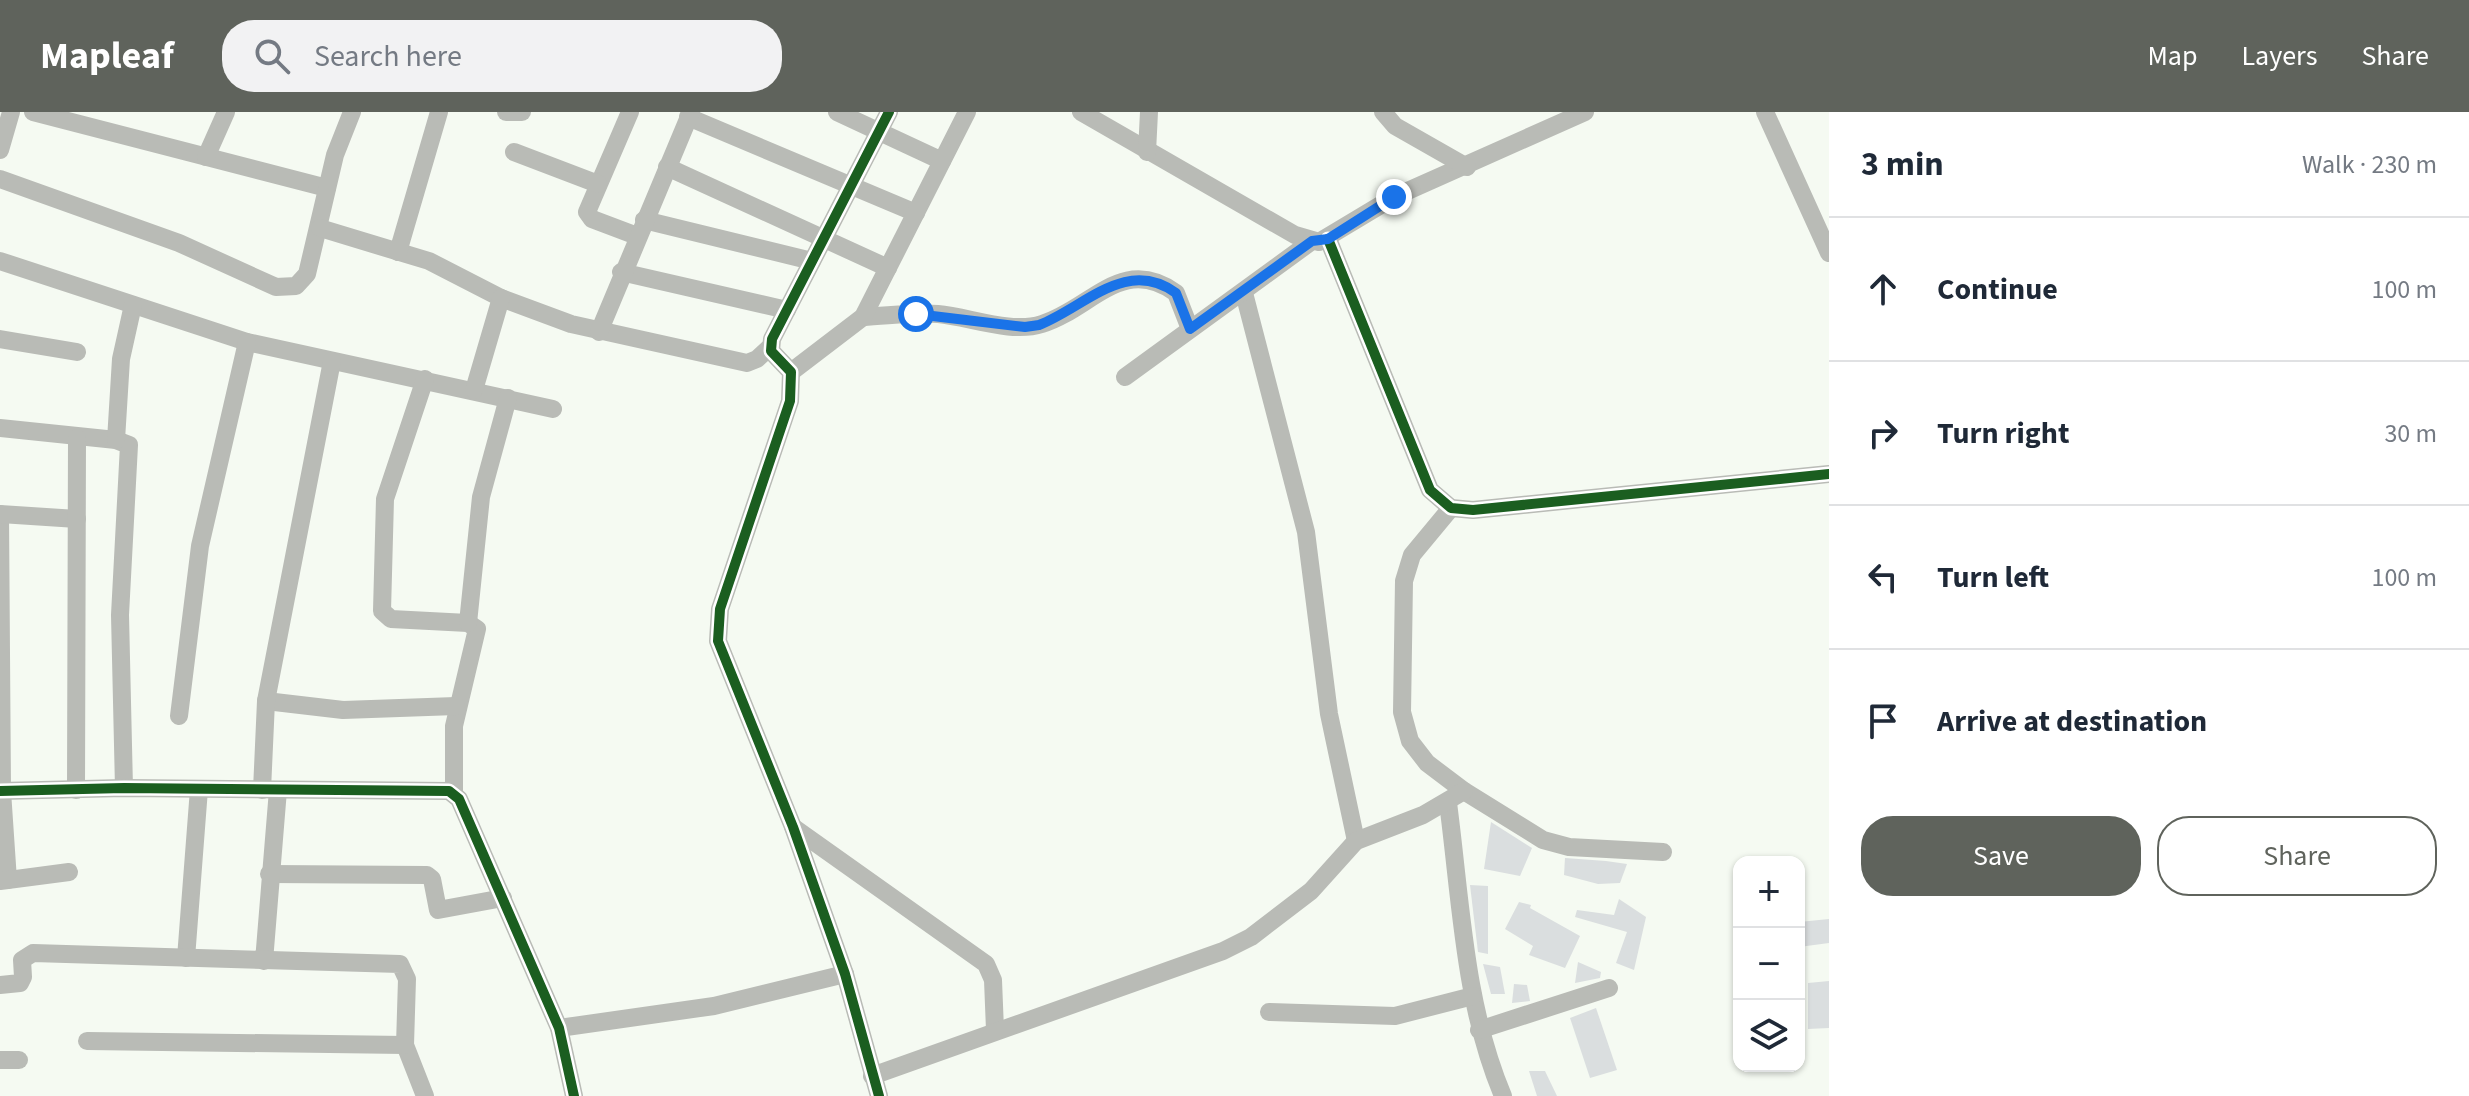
<!DOCTYPE html>
<meta charset="utf-8">
<style>
body{margin:0;font-family:"Source Sans 3",sans-serif;background:#f2f2f3;color:#1f2937}
.controls{position:absolute;right:24px;bottom:24px;display:grid;overflow:hidden;border-radius:16px;box-shadow:0 2px 6px #0004}
.controls button{width:72px;height:72px;display:grid;place-items:center;padding:0;border:0;border-bottom:2px solid #e0e1e3;background:#fff;color:#1f2937;font:40px sans-serif}
.stop{position:absolute;width:24px;height:24px;margin:-18px;border:6px solid #1a73e8;border-radius:50%;background:#fff}
.stop.end{background:#1a73e8;border-color:#fff;box-shadow:0 2px 8px #0008}
.list{margin:0;padding:0;list-style:none}
h2{display:flex;justify-content:space-between;align-items:center;height:104px;margin:0;padding:0 32px;font-size:34px}
h2 small{font-size:26px;font-weight:400;color:#747a83}
.list li{display:grid;grid-template-columns:52px 1fr auto;gap:24px;align-items:center;box-sizing:border-box;height:144px;padding:0 32px;border-top:2px solid #e0e1e3}
.list b{display:block;font-size:30px;white-space:nowrap}
.list em{font-size:26px;font-style:normal;color:#747a83}
.actions{display:flex;gap:16px;padding:24px 32px}
.actions a{flex:1;padding:18px 0;border:2px solid #5f635c;border-radius:32px;text-align:center;font-size:28px;color:#5f635c}
.actions .main{background:#5f635c;color:#fff}
.icon{flex:none;width:44px;height:44px;fill:none;stroke:currentColor;stroke-width:2;stroke-linecap:round;stroke-linejoin:round}
.map{position:relative;flex:none;width:1829px;height:984px;overflow:hidden}
header{display:flex;align-items:center;gap:48px;box-sizing:border-box;height:112px;padding:0 40px;background:#5f635c;color:#fff}
header strong{font-size:38px}
nav{display:flex;gap:44px;margin-inline-start:auto;font-size:28px}
.search{width:560px;height:72px;background:#f2f2f3;display:flex;align-items:center;gap:20px;box-sizing:border-box;padding:0 28px;border-radius:32px;color:#747a83;font-size:30px}
main{display:flex}
aside{flex:1;background:#fff}
.map>svg:first-child{display:block}
</style>
<header>
<strong>Mapleaf</strong>
<div class="search"><svg class="icon" aria-label="search" viewBox="0 0 24 24"><circle cx="10" cy="10" r="6"/><path d="M15 15l6 6"/></svg>Search here</div>
<nav><a>Map</a><a>Layers</a><a>Share</a></nav>
</header>
<main>
<div class="map">
<svg width="1829" height="984" viewBox="0 0 1829 984">
<rect width="100%" height="100%" fill="#f5faf2"/>
<!-- building -->
<g fill="#dadedf">
<polygon points="1491,710 1532,736 1520,764 1484,757"/>
<polygon points="1565,746 1606,749 1627,752 1620,771 1598,772 1564,763"/>
<polygon points="1470,773 1488,774 1488,842 1478,840"/>
<polygon points="1619,787 1646,805 1634,858 1616,851 1627,820 1575,805 1577,798 1614,803"/>
<polygon points="1519,790 1531,793 1530,796 1580,824 1565,856 1529,843 1533,834 1505,817"/>
<polygon points="1829,807 1829,831 1799,835 1799,810"/>
<polygon points="1578,850 1601,860 1600,866 1575,871"/>
<polygon points="1483,852 1500,855 1505,882 1491,882"/>
<polygon points="1829,869 1829,916 1808,917 1808,871"/>
<polygon points="1514,872 1527,873 1530,889 1512,891"/>
<polygon points="1596,896 1617,958 1590,966 1570,906"/>
<polygon points="1529,959 1545,959 1557,984 1537,984"/>
</g>
<g fill="none" stroke-linecap="round" stroke-linejoin="round">
<!-- minor -->
<g stroke="#b9bbb6" stroke-width="18">
<polyline points="33,0 327,76"/>
<polyline points="506,0 522,0"/>
<polyline points="630,0 587,100 592,107 637,124"/>
<polyline points="837,0 942,49"/>
<polyline points="1081,0 1295,123 1319,130 1394,85 1585,0"/>
<polyline points="1383,0 1395,14 1467,55"/>
<polyline points="1765,0 1829,141"/>
<polyline points="688,5 916,101"/>
<polyline points="0,38 11,0"/>
<polyline points="514,40 598,72"/>
<polyline points="1147,40 1149,0"/>
<polyline points="206,45 226,0"/>
<polyline points="667,55 888,156"/>
<polyline points="0,67 179,131 276,175 296,174 307,162 335,43 352,0"/>
<polyline points="644,108 812,149"/>
<polyline points="320,116 429,149 501,186 571,212 747,251 757,247 770,235"/>
<polyline points="1328,127 1430,378 1451,396 1473,398 1829,362"/>
<polyline points="398,140 439,0"/>
<polyline points="0,149 247,230 553,297"/>
<polyline points="621,160 787,198"/>
<polyline points="1244,181 1306,420 1329,602 1356,729"/>
<path d="M 863,205 C 888,204 913,200 938,202 C 970,205 1011,222 1042,212 C 1091,197 1122,142 1176,181 L 1190,217"/>
<polyline points="599,220 691,0"/>
<polyline points="0,227 77,240"/>
<polyline points="791,260 863,205 967,0"/>
<polyline points="1125,265 1312,129"/>
<polyline points="425,267 385,387 382,499 391,507 468,511 477,517 454,614 454,682"/>
<polyline points="474,278 501,186"/>
<polyline points="0,316 116,328 129,333 120,503 124,676"/>
<polyline points="116,328 121,247 133,193"/>
<polyline points="1451,396 1412,443 1404,469 1402,600 1410,629 1427,651 1464,679 1543,728 1569,735 1663,740"/>
<polyline points="0,402 2,679 8,768"/>
<polyline points="0,402 77,407"/>
<polyline points="468,511 481,385 508,286"/>
<polyline points="266,589 343,598 456,594"/>
<polyline points="179,604 200,434 247,230"/>
<polyline points="76,678 77,326"/>
<polyline points="262,678 266,589 332,249"/>
<polyline points="0,679 124,676 449,679 459,687 559,916 574,984"/>
<path d="M 1448,691 C 1461,789 1464,892 1503,984"/>
<polyline points="793,715 986,852 993,868 995,918"/>
<polyline points="269,762 427,763 432,767 438,798 503,786"/>
<polyline points="0,769 69,760"/>
<polyline points="186,846 199,677"/>
<polyline points="264,849 278,678"/>
<polyline points="0,873 20,871 23,865 22,848 33,841 400,852 407,867 405,933 425,984"/>
<polyline points="1269,900 1395,904 1473,884"/>
<polyline points="559,916 714,894 845,862"/>
<polyline points="1479,918 1609,876"/>
<polyline points="87,929 405,933"/>
<polyline points="0,948 19,948"/>
<polyline points="872,964 1223,839 1251,825 1311,779 1356,729 1423,703 1464,679"/>
<polyline points="879,984 845,862 793,715 718,529 720,497 790,289 791,260 771,239 772,227 889,0"/>
</g>
<!-- cycleway casing -->
<g stroke="#fff" stroke-width="15">
<g id="cycleway">
<polyline points="1328,127 1430,378 1451,396 1473,398 1829,362"/>
<polyline points="0,679 124,676 449,679 459,687 559,916 574,984"/>
<polyline points="879,984 845,862 793,715 718,529 720,497 790,289 791,260 771,239 772,227 889,0"/>
</g>
</g>
<!-- cycleway -->
<use href="#cycleway" stroke="#1b5e20" stroke-width="10"/>
</g>
<g fill="none" stroke-linecap="round" stroke-linejoin="round">
<!-- route -->
<path stroke="#1a73e8" stroke-width="10" d="M 916,202 L 1025,215 L 1039,213 C 1085,195 1126,145 1176,181 L 1190,217 L 1312,129 L 1328,127 L 1394,85"/>
</g>
</svg>
<div class="controls">
<button>+</button>
<button>−</button>
<button><svg class="icon" aria-label="layers" viewBox="0 0 24 24"><path d="M12 4l9 5-9 5-9-5zM3 14l9 5 9-5"/></svg></button>
</div>
<div class="stop" style="left:916px;top:202px"></div>
<div class="stop end" style="left:1394px;top:85px"></div>
</div>
<aside>
<h2>3 min<small>Walk · 230 m</small></h2>
<ul class="list">
<li><svg class="icon" aria-label="ahead" viewBox="0 0 24 24"><path d="M12 20V5M6 11l6-6 6 6"/></svg><div><b>Continue</b></div><em>100 m</em></li>
<li><svg class="icon" aria-label="right" viewBox="0 0 24 24"><path d="M7 20v-9h11M14 6l5 5-5 5"/></svg><div><b>Turn right</b></div><em>30 m</em></li>
<li><svg class="icon" aria-label="left" viewBox="0 0 24 24"><path d="M17 20v-9H6M10 6l-5 5 5 5"/></svg><div><b>Turn left</b></div><em>100 m</em></li>
<li><svg class="icon" aria-label="arrive" viewBox="0 0 24 24"><path d="M6 21V4h12l-3 4 3 4H6"/></svg><div><b>Arrive at destination</b></div></li>
</ul>
<div class="actions"><a class="main">Save</a><a>Share</a></div>
</aside>
</main>
